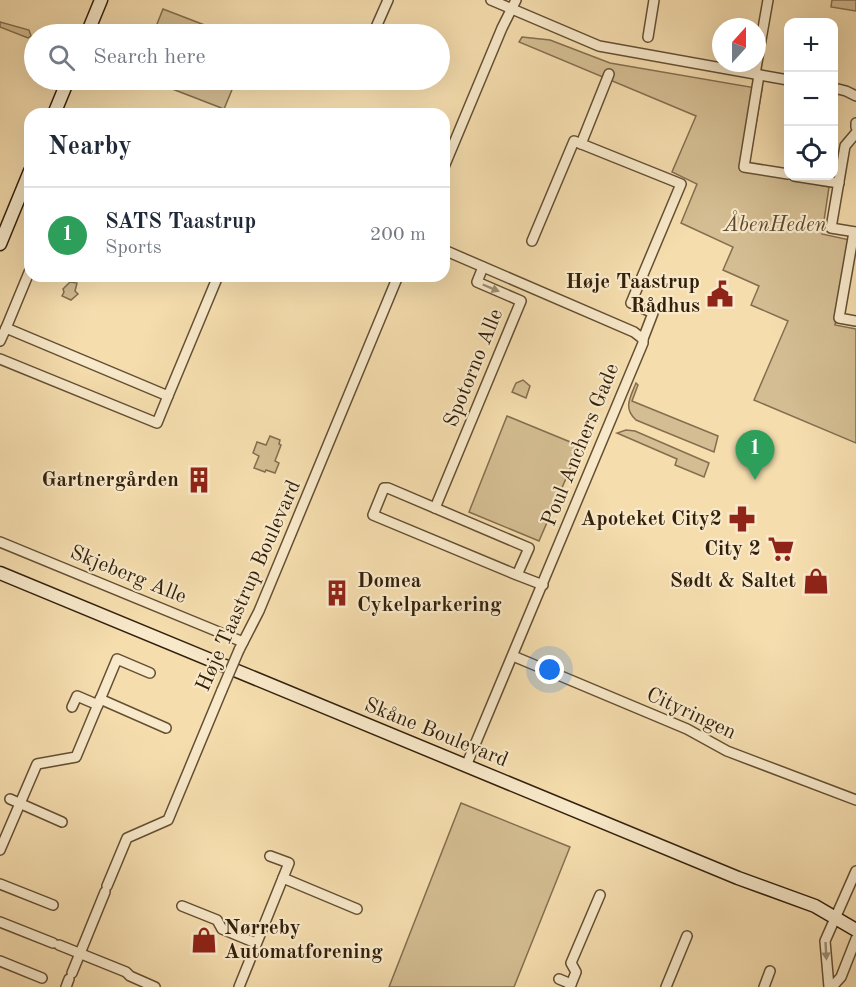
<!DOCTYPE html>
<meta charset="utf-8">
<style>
body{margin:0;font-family:"Old Standard TT",serif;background:#f6f6f7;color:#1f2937}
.controls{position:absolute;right:18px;top:18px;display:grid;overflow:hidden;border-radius:12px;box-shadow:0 6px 24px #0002}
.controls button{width:54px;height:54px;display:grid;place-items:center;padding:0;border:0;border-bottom:2px solid #e0e1e3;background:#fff;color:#1f2937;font:30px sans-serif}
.compass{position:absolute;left:712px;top:18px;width:54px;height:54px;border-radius:50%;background:#fff;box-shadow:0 6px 24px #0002;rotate:21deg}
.you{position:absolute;left:550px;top:670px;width:21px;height:21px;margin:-15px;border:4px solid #fff;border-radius:50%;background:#1a73e8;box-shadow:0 0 0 9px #1a73e833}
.badge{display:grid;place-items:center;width:39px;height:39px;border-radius:50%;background:#7c3aed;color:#fff;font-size:20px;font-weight:700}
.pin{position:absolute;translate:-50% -50px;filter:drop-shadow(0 2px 3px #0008)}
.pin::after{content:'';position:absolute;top:32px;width:21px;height:18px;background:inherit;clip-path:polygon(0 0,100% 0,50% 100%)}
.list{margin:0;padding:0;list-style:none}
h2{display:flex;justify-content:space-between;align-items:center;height:78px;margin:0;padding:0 24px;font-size:26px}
h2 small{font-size:20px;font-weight:400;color:#747a83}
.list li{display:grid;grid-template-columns:39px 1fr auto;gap:18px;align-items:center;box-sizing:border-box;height:96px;padding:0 24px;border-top:2px solid #e0e1e3}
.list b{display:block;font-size:22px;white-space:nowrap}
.list p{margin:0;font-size:20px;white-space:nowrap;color:#747a83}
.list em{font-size:20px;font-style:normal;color:#747a83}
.icon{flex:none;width:33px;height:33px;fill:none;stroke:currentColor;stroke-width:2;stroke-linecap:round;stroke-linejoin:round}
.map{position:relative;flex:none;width:856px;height:987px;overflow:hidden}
.search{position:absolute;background:#fff;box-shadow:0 6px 24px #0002;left:24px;top:24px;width:426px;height:66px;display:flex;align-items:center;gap:15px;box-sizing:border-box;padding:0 21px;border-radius:33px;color:#747a83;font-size:22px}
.panel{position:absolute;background:#fff;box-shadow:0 6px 24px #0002;left:24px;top:108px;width:426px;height:174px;border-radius:18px}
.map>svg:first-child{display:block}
</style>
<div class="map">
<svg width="856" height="987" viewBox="0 0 856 987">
<rect width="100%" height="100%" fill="#f5ddae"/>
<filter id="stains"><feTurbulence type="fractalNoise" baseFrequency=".00333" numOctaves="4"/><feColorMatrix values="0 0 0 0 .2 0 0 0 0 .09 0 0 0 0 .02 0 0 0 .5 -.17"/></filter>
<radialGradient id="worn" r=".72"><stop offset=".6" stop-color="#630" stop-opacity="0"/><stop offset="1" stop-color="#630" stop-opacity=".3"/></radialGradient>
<!-- green -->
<g fill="#d4bd92" stroke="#846e4f" stroke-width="1.5">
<polygon points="832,0 856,0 856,11 831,7"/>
<polygon points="163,9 228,34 153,34"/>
<polygon points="0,22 29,30 31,36 28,38 0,27"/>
<polygon points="522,37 550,40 610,63 762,89 748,170 829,187 822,234 850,240 835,325 856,329 856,443 754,400 788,321 751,305 759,286 723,270 733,247 681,223 697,184 672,172 696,116 519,42"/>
<polygon points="149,80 236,80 224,109"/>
<polygon points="70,282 77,283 75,291 78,294 71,300 62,296 64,292 63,289"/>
<polygon points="523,380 530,386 526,398 512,392 516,383"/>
<path d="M 636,383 L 638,385 L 632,401 L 718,436 L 714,452 L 636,420 C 623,408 630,398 636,383 Z"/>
<polygon points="507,416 580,446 539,541 469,512"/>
<polygon points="626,430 635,431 709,463 704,477 675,465 677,459 617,433"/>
<polygon points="270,436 280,440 279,444 281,445 275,461 279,463 275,473 266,470 265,472 254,468 259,456 253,453 257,442 266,445"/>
<polygon points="461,803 570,847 514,987 389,987"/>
</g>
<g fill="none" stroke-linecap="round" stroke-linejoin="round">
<!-- street casing -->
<g stroke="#644f34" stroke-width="12">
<g id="street">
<polyline points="491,0 599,46 788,80"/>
<polyline points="373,34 388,0"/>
<polyline points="648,37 654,0"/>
<polyline points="755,74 768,0"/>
<polyline points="759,75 744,167 788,174"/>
<polyline points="834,88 846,91 856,96"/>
<polyline points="856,123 856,127"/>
<polyline points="856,133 845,146 831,228 856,232"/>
<polyline points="581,144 609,74"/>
<polyline points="444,167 502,28 516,0"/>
<polyline points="794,176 839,183"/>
<polyline points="854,232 839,318 856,321"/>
<polyline points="444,250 634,332 643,339"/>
<polyline points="6,328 30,270"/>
<polyline points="0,341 6,328 168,396 218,276"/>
<polyline points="0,359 157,423 168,396"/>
<polyline points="435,508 521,301 477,282 483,267"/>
<polyline points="0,542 243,642"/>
<polyline points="517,575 373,515 384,488 388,488 529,548 517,575 543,585"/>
<polyline points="239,650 259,611 398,276"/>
<polyline points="513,656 687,729 727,751 856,800"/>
<polyline points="100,699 166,728"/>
<polyline points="72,707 77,696 98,705"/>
<polyline points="466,766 643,343 643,339 653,313 631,303 681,184 574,141 532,241"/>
<polyline points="10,799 62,822"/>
<polyline points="0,850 37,764 76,757 117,659 150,673"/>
<polyline points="283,878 357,909"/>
<polyline points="0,884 53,905"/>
<polyline points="107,886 127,838 168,820 222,690"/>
<polyline points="182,906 217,920 222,929 256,943"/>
<polyline points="0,922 53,943"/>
<polyline points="59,945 126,972 130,976 155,987"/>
<polyline points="0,961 42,978"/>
<polyline points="72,973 105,892"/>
<polyline points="559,979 571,984"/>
<polyline points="66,987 69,979"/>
<polyline points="239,987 289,863 270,856"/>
<polyline points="570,987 576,972 571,963 600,895"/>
<polyline points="666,987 687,936"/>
<polyline points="764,987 770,971"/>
<polyline points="829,987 825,941 856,871"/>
<polyline points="832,987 841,977 856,939"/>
</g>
</g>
<!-- secondary casing -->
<g stroke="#33200c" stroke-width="15">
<g id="secondary">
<polyline points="87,34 101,0"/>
<polyline points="54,114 68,80"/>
<polyline points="0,244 30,171"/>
<polyline points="0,573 738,878 815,906 856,930"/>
</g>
</g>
<!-- street -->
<use href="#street" stroke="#f8e9ca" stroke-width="9"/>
<!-- secondary -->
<use href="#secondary" stroke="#f8e9ca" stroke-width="12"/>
<!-- street-bridge casing -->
<g stroke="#644f34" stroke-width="12" stroke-linecap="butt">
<polyline id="street-bridge" points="222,690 239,650"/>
</g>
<!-- street-bridge -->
<use href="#street-bridge" stroke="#f8e9ca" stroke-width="9"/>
</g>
<!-- one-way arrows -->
<defs><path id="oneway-solid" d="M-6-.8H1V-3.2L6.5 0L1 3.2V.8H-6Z" transform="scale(1.5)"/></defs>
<g fill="#9f8f74">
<use href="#oneway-solid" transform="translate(491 288) rotate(23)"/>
<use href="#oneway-solid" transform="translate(826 951) rotate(87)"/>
</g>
<!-- icons -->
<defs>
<g id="civic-bare" transform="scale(2.07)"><path d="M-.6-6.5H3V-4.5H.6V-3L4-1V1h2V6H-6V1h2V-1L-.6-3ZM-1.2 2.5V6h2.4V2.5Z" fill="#8f2418" stroke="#f8e9ca" stroke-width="2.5" paint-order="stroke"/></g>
<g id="building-bare" transform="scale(2.07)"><path d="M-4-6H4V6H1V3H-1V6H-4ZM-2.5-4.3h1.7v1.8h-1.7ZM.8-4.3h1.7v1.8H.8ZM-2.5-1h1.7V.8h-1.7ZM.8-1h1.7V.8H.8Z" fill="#8f2418" stroke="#f8e9ca" stroke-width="2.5" paint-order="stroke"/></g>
<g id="pharmacy-bare" transform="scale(2.07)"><path d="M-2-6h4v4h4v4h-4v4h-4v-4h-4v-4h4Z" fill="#8f2418" stroke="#f8e9ca" stroke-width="2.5" paint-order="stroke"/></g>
<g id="supermarket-bare" transform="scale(2.07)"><path d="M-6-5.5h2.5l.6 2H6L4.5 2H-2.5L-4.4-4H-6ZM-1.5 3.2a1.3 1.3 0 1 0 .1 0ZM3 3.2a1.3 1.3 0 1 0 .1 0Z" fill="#8f2418" stroke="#f8e9ca" stroke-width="2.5" paint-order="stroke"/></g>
<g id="shop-bare" transform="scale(2.07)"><path d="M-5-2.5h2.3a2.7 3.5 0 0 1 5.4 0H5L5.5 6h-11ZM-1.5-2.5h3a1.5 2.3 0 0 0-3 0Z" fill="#8f2418" stroke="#f8e9ca" stroke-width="2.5" paint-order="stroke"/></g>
</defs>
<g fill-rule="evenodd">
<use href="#civic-bare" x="720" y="294"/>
<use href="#building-bare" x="199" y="480"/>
<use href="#pharmacy-bare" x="742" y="519"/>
<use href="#supermarket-bare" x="781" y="549"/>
<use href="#shop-bare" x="816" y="581"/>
<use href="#building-bare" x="337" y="593"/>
<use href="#shop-bare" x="204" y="940"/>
</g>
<g text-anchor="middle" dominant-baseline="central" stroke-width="4.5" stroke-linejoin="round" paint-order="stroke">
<!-- park labels -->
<g font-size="21" font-style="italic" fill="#5b472e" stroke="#f8e9ca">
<text x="775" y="225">ÅbenHeden</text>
</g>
<!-- poi labels -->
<g font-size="21" font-weight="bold" fill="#33200c" stroke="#f8e9ca" text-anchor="end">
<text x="700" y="282">Høje Taastrup<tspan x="700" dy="24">Rådhus</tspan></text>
<text x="179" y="480">Gartnergården</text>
<text x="722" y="519">Apoteket City2</text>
<text x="761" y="549">City 2</text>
<text x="357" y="581" text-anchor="start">Domea<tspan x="357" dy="24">Cykelparkering</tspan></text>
<text x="796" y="581">Sødt &amp; Saltet</text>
<text x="224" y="928" text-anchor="start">Nørreby<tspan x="224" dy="24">Automatforening</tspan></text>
</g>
<!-- street labels -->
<g font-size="21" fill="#33200c" stroke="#f8e9ca">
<text transform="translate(474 368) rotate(-68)">Spotorno Alle</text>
<text transform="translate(581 445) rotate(-68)">Poul Anchers Gade</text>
<text transform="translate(128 575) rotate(22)">Skjeberg Alle</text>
<text transform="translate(249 586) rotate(-66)">Høje Taastrup Boulevard</text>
<text transform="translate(691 714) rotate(25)">Cityringen</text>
<text transform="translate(436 733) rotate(22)">Skåne Boulevard</text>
</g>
</g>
<rect width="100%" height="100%" filter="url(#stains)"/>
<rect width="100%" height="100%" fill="url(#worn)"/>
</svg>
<div class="controls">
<button>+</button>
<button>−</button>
<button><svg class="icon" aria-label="locate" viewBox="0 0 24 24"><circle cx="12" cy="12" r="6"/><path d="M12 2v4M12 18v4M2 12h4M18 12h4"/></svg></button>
</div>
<svg class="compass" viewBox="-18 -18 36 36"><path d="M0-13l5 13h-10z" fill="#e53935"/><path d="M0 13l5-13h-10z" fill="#747a83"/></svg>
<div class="you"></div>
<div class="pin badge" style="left:755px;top:480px;background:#2e9e5b">1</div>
<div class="search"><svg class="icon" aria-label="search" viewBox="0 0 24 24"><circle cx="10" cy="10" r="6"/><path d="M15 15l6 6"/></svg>Search here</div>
<section class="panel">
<h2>Nearby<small></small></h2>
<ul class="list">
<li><span class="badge" style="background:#2e9e5b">1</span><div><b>SATS Taastrup</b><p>Sports</p></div><em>200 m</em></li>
</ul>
</section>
</div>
